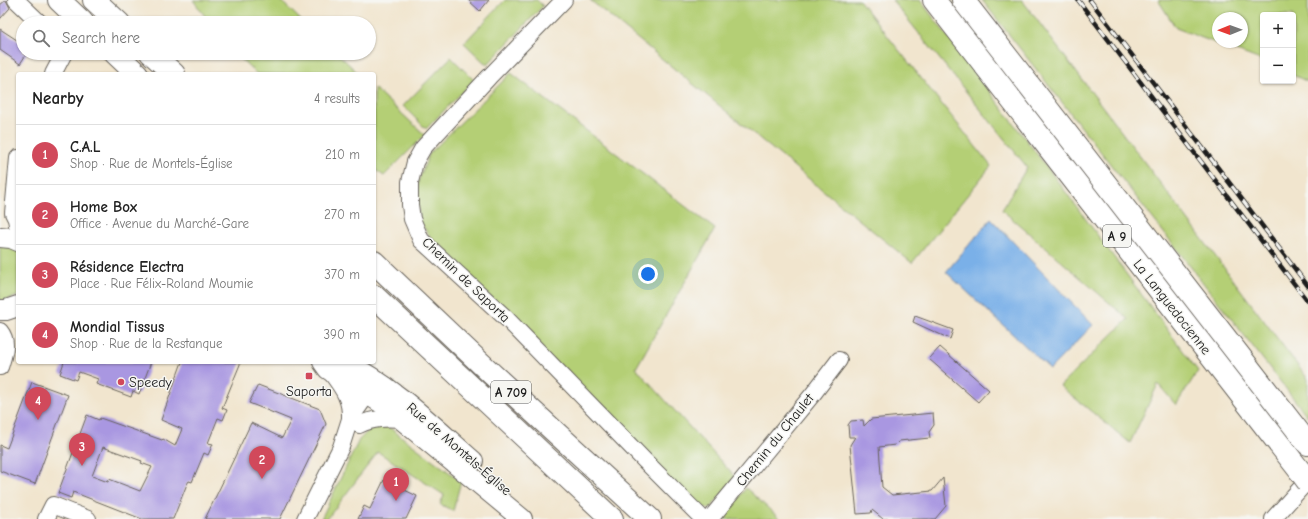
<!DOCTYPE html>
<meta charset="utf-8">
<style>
body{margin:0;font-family:"Comic Neue",sans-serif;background:#f6f6f6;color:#222}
.controls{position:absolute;right:12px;top:12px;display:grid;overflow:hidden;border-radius:4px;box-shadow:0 1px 3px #0004}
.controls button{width:36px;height:36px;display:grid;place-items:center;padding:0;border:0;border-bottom:1px solid #e0e0e0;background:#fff;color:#222;font:20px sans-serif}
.compass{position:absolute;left:1212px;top:12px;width:36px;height:36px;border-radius:50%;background:#fff;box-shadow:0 1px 3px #0004;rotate:269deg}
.you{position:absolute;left:648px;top:274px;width:14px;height:14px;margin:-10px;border:3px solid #fff;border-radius:50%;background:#1a73e8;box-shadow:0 0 0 6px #1a73e833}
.badge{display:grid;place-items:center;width:26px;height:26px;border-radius:50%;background:#d1495b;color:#fff;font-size:13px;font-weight:700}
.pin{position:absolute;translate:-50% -33px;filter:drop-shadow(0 1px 2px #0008)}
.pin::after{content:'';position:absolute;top:21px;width:14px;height:12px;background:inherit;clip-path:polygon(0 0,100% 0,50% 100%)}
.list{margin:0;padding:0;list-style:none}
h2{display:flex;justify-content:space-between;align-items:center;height:52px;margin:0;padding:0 16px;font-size:17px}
h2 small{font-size:13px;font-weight:400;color:#767676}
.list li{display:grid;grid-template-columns:26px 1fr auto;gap:12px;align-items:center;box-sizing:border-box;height:60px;padding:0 16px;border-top:1px solid #e0e0e0}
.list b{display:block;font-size:15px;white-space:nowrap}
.list p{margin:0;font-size:13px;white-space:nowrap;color:#767676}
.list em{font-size:13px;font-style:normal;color:#767676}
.icon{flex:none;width:22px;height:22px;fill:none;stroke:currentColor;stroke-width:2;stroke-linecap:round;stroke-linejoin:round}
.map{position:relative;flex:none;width:1308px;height:519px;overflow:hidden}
.search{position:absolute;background:#fff;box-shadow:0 1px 3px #0004;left:16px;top:16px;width:360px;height:44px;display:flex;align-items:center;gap:10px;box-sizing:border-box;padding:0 14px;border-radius:22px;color:#767676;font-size:15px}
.panel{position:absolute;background:#fff;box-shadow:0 1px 3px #0004;left:16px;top:72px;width:360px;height:292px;border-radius:4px}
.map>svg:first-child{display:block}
</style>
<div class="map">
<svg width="1308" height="519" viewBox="0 0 1308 519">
<rect width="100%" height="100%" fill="#f6f6f2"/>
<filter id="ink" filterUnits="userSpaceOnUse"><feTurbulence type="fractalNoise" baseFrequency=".025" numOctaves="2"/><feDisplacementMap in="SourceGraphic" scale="8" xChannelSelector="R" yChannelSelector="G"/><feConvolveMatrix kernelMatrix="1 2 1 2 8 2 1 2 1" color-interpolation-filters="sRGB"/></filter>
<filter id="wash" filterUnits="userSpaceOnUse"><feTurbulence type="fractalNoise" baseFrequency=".012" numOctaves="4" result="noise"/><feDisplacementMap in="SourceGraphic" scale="16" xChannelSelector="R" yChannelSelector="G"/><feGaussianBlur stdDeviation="0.9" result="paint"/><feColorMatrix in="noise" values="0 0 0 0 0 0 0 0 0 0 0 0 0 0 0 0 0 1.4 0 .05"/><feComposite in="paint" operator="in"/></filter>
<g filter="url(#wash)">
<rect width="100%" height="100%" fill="#f1e5ce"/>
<!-- green -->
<g fill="#b4cf75" stroke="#687648" fill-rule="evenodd">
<polygon points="193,0 280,0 304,23 210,23"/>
<polygon points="505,0 537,0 543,6 487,65 464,43"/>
<polygon points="590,0 859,0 991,166 912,263"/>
<polygon points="892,0 920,0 1062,187 1198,371 1176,405 1158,384 1130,443 1060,386 1128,319 1002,210 1027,167"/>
<polygon points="982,0 1022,0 1308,379 1308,417"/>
<path d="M 1158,0 L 1308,0 L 1308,82 L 1293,75 L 1293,15 L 1263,15 L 1263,61 L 1176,28 ZM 1218,18 L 1242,18 L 1242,42 L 1218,42 Z"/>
<polygon points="235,53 337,53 359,74 257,74"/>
<polygon points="451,57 474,80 426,129 403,106"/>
<polygon points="511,73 715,229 636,368 735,477 710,509 695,506 428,234 420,222 417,198 418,182 429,154"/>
<polygon points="374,88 425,135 384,176 374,169"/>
<polygon points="0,244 18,249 18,296 0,302"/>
<polygon points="379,426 390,428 461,481 453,511 440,504 444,495 378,452 327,519 321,519 359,440 367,432"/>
<polygon points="746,488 780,519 721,519"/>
</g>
<!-- water -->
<polygon fill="#7ab0e8" stroke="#4b6682" points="991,219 1093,325 1050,369 946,272"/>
<g id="blocks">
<!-- building -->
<g fill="#a997e1" fill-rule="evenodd">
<polygon points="6,0 10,8 0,19 0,5"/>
<polygon points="468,0 489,0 480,11"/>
<polygon points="0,29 23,44 23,53 27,53 20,64 0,50"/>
<polygon points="915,316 953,330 950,339 913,322"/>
<polygon points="940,347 989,390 978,402 929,359"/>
<polygon points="64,362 151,362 139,394 133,391 131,397 96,384 98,379 79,372 76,380 60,374"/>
<path d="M 182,362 L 241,362 L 222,408 L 227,410 L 223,420 L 218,418 L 208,443 L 213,444 L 208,455 L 204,453 L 192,482 L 189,481 L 187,484 L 173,519 L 142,519 L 73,492 L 71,498 L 58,493 L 87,415 L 99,420 L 100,418 L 162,440 L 163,439 L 175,446 L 182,429 L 161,420 ZM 103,447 L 142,461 L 141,463 L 152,467 L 140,491 L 109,479 L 108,482 L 92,476 Z"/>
<polygon points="32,382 68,395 35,484 0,471 0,445 7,448"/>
<polygon points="258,385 320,409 326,424 280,519 205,519 251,423 282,438 291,420 249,403"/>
<polygon points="933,413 934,425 929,432 930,438 899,441 895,445 879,447 882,487 892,495 932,491 943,478 946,506 935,519 883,519 872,510 871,513 857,514 850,445 855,437 849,437 848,425 851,421 863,420 864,426 871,419"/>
<polygon points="384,480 417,496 406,519 358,519 364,506 370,509"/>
</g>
</g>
</g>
<g filter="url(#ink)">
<use href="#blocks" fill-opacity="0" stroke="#67625a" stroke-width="1"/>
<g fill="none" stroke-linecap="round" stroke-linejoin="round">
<!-- minor casing -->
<g stroke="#67625a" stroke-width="18">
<g id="minor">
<polyline points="16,0 40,23"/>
<polyline points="564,0 489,77 423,148 415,162 410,182 410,205 412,219 421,240 507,319 645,461 703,519"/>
<polyline points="53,74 64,53"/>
<polyline points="18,158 13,213 16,219 18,230"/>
<path d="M 0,331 C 9,342 4,354 0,367"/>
<path d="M 332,374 C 343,389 351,399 350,419"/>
<path d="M 359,425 C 373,418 386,418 402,419"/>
<polyline points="46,519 53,505 88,519"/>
<polyline points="305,519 341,447 350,419 362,402 369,394"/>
<polyline points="710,519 813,394 839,360"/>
<polyline points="1273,519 1308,480"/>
</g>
</g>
<!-- major casing -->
<g stroke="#67625a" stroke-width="22">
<g id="major">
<polyline points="0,237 11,238 18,241"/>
<polyline points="0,310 6,310 18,306"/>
<polyline points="323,362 328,369 383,404 522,519"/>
<path d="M 344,362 C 393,386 432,425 473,461"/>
</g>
</g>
<!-- highway casing -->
<g stroke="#67625a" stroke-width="24">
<g id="highway">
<polyline points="59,0 83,23"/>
<polyline points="94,0 119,23"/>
<polyline points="934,0 1300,471"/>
<polyline points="963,0 1308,444"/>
<polyline points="115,53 137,74"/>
<polyline points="151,53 174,74"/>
<polyline points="374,262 492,374 650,519"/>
<polyline points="374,296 612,519"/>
</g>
</g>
<!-- minor -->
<use href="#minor" stroke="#fff" stroke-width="16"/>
<!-- major -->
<use href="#major" stroke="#fff" stroke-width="20"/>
<!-- highway -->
<use href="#highway" stroke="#fff" stroke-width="22"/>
<!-- rail casing -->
<g stroke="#1c1c1c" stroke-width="4.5">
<g id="rail">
<polyline points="1078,0 1308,302"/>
<polyline points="1090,0 1308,286"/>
</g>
</g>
<!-- rail -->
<use href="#rail" stroke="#f6f6f2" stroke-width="3" stroke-dasharray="9" stroke-linecap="butt"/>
<!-- highway-bridge casing -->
<g stroke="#67625a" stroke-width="24" stroke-linecap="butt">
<polyline id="highway-bridge" points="1300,471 1308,482"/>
</g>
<!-- highway-bridge -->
<use href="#highway-bridge" stroke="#fff" stroke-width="22"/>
</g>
</g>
<!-- markers -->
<g fill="#d1495b" stroke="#f6f6f2" stroke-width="1.5">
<rect x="305" y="372" width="8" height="8" rx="2"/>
<circle cx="121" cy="382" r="4"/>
</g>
<g text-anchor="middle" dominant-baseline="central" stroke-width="3" stroke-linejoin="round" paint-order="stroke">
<!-- shield labels -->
<g fill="#f6f6f2" stroke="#5d5d5c" stroke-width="1">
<rect x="1103" y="225" width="28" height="22" rx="3"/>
<rect x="491" y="381" width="40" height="22" rx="3"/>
</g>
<g font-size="13" font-weight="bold" fill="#1c1c1c">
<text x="1117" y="236">A 9</text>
<text x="511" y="392">A 709</text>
</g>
<!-- street labels -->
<g font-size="14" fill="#1c1c1c" stroke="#f6f6f2">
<text transform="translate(466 280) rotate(44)">Chemin de Saporta</text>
<text transform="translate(1172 307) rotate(52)">La Languedocienne</text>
<text transform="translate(775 440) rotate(-51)">Chemin du Chaulet</text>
<text transform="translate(459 449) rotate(41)">Rue de Montels-Église</text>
</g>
<!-- poi labels -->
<g font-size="14" fill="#1c1c1c" stroke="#f6f6f2" text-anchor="start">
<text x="129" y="382">Speedy</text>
<text x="309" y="391" text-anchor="middle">Saporta</text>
</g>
</g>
</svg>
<div class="controls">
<button>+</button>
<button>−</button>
</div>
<svg class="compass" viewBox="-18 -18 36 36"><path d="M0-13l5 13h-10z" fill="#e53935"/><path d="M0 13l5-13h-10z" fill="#767676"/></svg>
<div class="you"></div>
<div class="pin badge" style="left:396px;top:501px">1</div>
<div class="pin badge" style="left:262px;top:479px">2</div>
<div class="pin badge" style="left:82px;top:466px">3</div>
<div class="pin badge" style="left:38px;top:420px">4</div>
<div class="search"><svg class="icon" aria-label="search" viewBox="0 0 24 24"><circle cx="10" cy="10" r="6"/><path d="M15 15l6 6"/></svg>Search here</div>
<section class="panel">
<h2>Nearby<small>4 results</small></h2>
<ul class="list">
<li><span class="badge">1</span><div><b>C.A.L</b><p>Shop · Rue de Montels-Église</p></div><em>210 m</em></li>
<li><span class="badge">2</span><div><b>Home Box</b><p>Office · Avenue du Marché-Gare</p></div><em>270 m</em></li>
<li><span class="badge">3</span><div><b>Résidence Electra</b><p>Place · Rue Félix-Roland Moumie</p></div><em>370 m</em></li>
<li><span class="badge">4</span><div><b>Mondial Tissus</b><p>Shop · Rue de la Restanque</p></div><em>390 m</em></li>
</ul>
</section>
</div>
